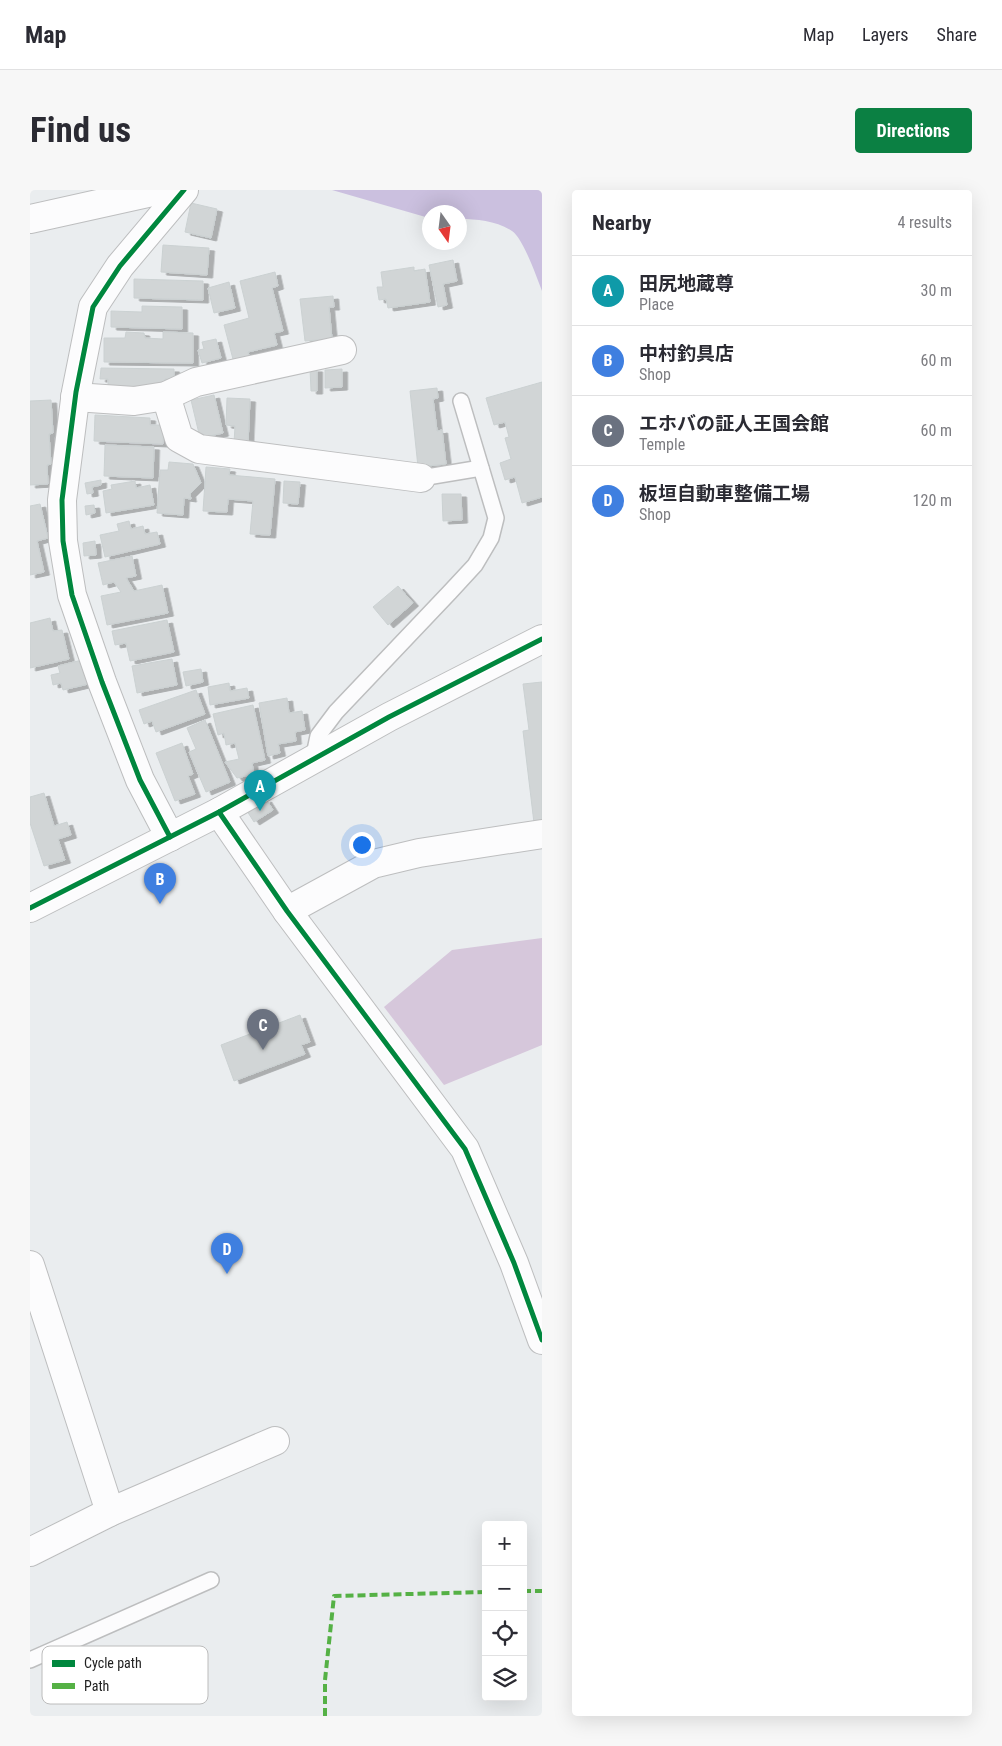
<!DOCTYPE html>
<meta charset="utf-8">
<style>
body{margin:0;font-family:"Roboto Condensed","Noto Sans JP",sans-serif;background:#f7f7f7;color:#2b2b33}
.controls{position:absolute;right:15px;bottom:15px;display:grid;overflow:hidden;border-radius:5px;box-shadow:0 5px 20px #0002}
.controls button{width:45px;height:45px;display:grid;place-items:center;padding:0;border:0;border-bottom:1px solid #e1e1e2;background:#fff;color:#2b2b33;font:25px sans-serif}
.compass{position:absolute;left:392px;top:15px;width:45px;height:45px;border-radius:50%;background:#fff;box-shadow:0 5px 20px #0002;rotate:166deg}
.you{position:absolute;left:331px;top:654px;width:18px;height:18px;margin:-12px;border:4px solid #fff;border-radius:50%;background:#1a73e8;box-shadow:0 0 0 8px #1a73e833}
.badge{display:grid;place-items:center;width:32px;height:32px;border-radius:50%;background:#0b8043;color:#fff;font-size:16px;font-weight:700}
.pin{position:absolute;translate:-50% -41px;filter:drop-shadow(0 1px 2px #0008)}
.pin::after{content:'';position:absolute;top:26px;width:18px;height:15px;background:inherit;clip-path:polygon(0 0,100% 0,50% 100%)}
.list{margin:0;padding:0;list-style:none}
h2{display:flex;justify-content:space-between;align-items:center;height:65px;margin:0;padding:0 20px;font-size:21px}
h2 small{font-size:16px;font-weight:400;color:#7c7c81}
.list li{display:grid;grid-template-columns:32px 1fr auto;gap:15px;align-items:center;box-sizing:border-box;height:70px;padding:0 20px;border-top:1px solid #e1e1e2}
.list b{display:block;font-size:19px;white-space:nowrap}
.list p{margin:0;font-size:16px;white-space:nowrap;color:#7c7c81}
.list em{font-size:16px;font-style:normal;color:#7c7c81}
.icon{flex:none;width:28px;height:28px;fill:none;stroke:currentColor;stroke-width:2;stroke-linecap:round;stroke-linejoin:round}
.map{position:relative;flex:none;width:512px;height:1526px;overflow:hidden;border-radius:5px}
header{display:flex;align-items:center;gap:30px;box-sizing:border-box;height:70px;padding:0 25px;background:#fff;border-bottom:1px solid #e1e1e2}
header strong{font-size:24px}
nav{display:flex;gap:28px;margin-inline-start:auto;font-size:18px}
.intro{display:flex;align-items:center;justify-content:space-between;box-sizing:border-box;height:120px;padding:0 30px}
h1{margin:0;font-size:35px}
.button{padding:12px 22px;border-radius:5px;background:#0b8043;color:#fff;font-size:18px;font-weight:700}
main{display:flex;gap:30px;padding:0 30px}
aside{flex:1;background:#fff;border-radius:5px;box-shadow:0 5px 20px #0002}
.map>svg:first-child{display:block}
</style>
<header>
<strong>Map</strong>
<nav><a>Map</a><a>Layers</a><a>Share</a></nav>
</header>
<div class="intro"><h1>Find us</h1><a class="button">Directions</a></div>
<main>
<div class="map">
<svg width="512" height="1526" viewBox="0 0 512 1526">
<defs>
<filter id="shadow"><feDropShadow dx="5.5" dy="3" stdDeviation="0" flood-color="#0004"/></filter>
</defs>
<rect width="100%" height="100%" fill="#eaedef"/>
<!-- forest -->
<path fill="#cbc0df" d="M 302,0 L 512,0 L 512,101 C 507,88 493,48 482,41 C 467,31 447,29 430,29 L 430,22 L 400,22 L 399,28 Z"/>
<!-- cemetery -->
<polygon fill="#d6c7db" points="512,748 512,855 414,895 354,817 422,760"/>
<!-- building -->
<g fill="#d1d5d6" stroke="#cbd1d2" filter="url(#shadow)">
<polygon points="161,13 187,19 181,48 155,42"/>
<polygon points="133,55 179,58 177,85 131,82"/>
<polygon points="423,70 427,91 413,94 417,115 408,117 399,75"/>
<polygon points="384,77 384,81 395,79 400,112 358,118 356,109 349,110 347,97 353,97 351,82"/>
<polygon points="245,82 248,96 242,98 253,141 244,143 247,155 218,162 220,169 204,173 194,135 219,128 210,91"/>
<polygon points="104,89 173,91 173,110 104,108"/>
<polygon points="199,92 205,118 184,123 178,98"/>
<polygon points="303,106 304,117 299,117 302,149 275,151 270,109"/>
<polygon points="112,116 152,117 152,139 81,137 81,121 112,122"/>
<polygon points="96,142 114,143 115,148 133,149 133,142 163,143 163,173 74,172 74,148 95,148"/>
<polygon points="186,149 191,168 172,173 168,160 174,159 172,152"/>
<polygon points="71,178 144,179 144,189 135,189 134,198 78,197 78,189 70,189"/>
<polygon points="280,179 287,179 287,201 281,201"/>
<polygon points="312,179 312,197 295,198 295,180"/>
<polygon points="512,192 512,307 492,313 485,287 475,290 470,273 481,269 475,248 479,247 475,232 464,235 456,208"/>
<polygon points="407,198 408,208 403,209 407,241 412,240 416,274 388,277 380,201"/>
<polygon points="184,205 193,243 170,248 161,210"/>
<polygon points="197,208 220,209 218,254 204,253 205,236 196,235"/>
<polygon points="21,210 23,243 19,244 21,274 17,275 18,294 0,295 0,211"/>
<polygon points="65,225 120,228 120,235 134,235 133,254 64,251"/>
<polygon points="75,255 124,257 123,288 74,286"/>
<polygon points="139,272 163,274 171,293 160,304 161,309 154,308 153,325 127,323 130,280 138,280"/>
<polygon points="176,277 200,279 199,285 245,289 240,345 220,344 223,311 198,309 197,322 173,321"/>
<polygon points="71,290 71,295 62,297 63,303 57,304 55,293"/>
<polygon points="105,291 106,298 120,295 124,315 76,323 73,301 82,299 81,295"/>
<polygon points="254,291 270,292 268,314 253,313"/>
<polygon points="412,304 431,304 432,330 413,331"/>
<polygon points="10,314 18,348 7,351 14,382 0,385 0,316"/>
<polygon points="64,315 65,323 56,325 55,316"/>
<polygon points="99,331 101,339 113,336 115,344 127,342 130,354 75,367 70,345 89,341 87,334"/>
<polygon points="65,351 66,365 54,366 53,353"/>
<polygon points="102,366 106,386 96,388 104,401 132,395 138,423 77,435 71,406 91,402 84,392 73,395 68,373"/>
<polygon points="368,396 383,413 358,435 343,417"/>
<polygon points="20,428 23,441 32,440 39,469 0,478 0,433"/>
<polygon points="137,430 144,462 100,471 96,453 85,455 82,441"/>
<polygon points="142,469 147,495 107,503 102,476"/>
<polygon points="52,470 58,494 33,500 31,493 23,495 21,485 30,483 28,476"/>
<polygon points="171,479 173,492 156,496 153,482"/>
<polygon points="512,492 512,632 504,633 493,541 499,540 493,494"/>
<polygon points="199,493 200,501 217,498 219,508 180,515 178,497"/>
<polygon points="166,500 175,524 126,542 122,531 114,534 109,520"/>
<polygon points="257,508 259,523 272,521 275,540 265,542 266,551 248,554 250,563 238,566 229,513"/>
<polygon points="223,515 235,570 222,573 224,584 207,588 195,572 209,569 205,553 196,555 194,543 188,545 183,524"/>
<polygon points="175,530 200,592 176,602 159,562 166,559 157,538"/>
<polygon points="152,553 163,584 158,586 165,604 145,611 126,563"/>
<polygon points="14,603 24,636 37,632 41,645 28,649 35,670 14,676 0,633 0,607"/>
<polygon points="236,609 243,620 224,632 217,621"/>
<polygon points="270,825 280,852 271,855 275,864 204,891 191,855"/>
</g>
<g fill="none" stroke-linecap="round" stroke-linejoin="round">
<!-- service casing -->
<g stroke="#bdbebf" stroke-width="18">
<g id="service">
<polyline points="391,288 451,278"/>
<polyline points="283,570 288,546 306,522 420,402 445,375 461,348 466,328 431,211"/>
<polyline points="0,1470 181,1390"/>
</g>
</g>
<!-- minor casing -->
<g stroke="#bdbebf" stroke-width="30">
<g id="minor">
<polyline points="0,29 131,0"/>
<polyline points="136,206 149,248 169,259 391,288"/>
<polyline points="45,207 104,211 136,206 166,192 312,160"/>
<polyline points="189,622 257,721 435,959 484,1073 512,1150"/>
<polyline points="140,647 110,590 72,492 42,405 33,351 32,310 46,202 63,117 90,76 154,0"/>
<polyline points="257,721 343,674 389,663 512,644"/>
<polyline points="0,1075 80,1322"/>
<polyline points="0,1362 80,1322 245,1251"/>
</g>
</g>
<!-- tertiary casing -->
<g stroke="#bdbebf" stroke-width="30">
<polyline id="tertiary" points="0,718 189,622 359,527 512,449"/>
</g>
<!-- service -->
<use href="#service" stroke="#fcfcfd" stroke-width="15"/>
<!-- minor -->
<use href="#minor" stroke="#fcfcfd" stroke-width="28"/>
<!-- tertiary -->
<use href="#tertiary" stroke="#fcfcfd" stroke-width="28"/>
<!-- quiet -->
<g stroke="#55b145" stroke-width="4" stroke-dasharray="8 4" stroke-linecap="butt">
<polyline points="493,1401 512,1401"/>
<polyline points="295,1526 295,1490 304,1406 456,1402"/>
</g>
<!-- cycleway casing -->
<g stroke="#fff" stroke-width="8">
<g id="cycleway">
<polyline points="189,622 257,721 435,959 484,1073 512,1150"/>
<polyline points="140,647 110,590 72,492 42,405 33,351 32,310 46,202 63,117 90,76 154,0"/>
<polyline points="0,718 189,622 359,527 512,449"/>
</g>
</g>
<!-- cycleway -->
<use href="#cycleway" stroke="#00873e" stroke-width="5"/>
</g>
<!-- legend -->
<rect x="12" y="1456" width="166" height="58" rx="8" fill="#fff" stroke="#bcbcbc" stroke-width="1"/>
<rect x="22" y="1470" width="23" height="7" fill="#00873e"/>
<rect x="22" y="1493" width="23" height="6" fill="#55b145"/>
<g font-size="14" fill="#212121">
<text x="54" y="1478">Cycle path</text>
<text x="54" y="1501">Path</text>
</g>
</svg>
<div class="controls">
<button>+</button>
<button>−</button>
<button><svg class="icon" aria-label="locate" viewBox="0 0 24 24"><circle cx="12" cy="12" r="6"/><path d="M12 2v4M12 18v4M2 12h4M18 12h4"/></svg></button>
<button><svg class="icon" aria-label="layers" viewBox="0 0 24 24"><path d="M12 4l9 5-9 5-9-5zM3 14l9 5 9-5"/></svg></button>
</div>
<svg class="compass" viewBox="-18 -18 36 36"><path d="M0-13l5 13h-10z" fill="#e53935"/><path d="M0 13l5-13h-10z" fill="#7c7c81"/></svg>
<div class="you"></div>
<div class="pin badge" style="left:230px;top:621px;background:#0f9aa8">A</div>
<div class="pin badge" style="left:130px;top:714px;background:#3f7fe0">B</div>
<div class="pin badge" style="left:233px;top:860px;background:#6b7280">C</div>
<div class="pin badge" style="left:197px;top:1084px;background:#3f7fe0">D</div>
</div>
<aside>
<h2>Nearby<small>4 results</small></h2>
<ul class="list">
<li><span class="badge" style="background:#0f9aa8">A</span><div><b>田尻地蔵尊</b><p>Place</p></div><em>30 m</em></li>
<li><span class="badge" style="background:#3f7fe0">B</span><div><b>中村釣具店</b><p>Shop</p></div><em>60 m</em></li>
<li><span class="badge" style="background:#6b7280">C</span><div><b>エホバの証人王国会館</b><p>Temple</p></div><em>60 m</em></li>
<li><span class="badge" style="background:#3f7fe0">D</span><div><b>板垣自動車整備工場</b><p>Shop</p></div><em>120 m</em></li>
</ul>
</aside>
</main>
